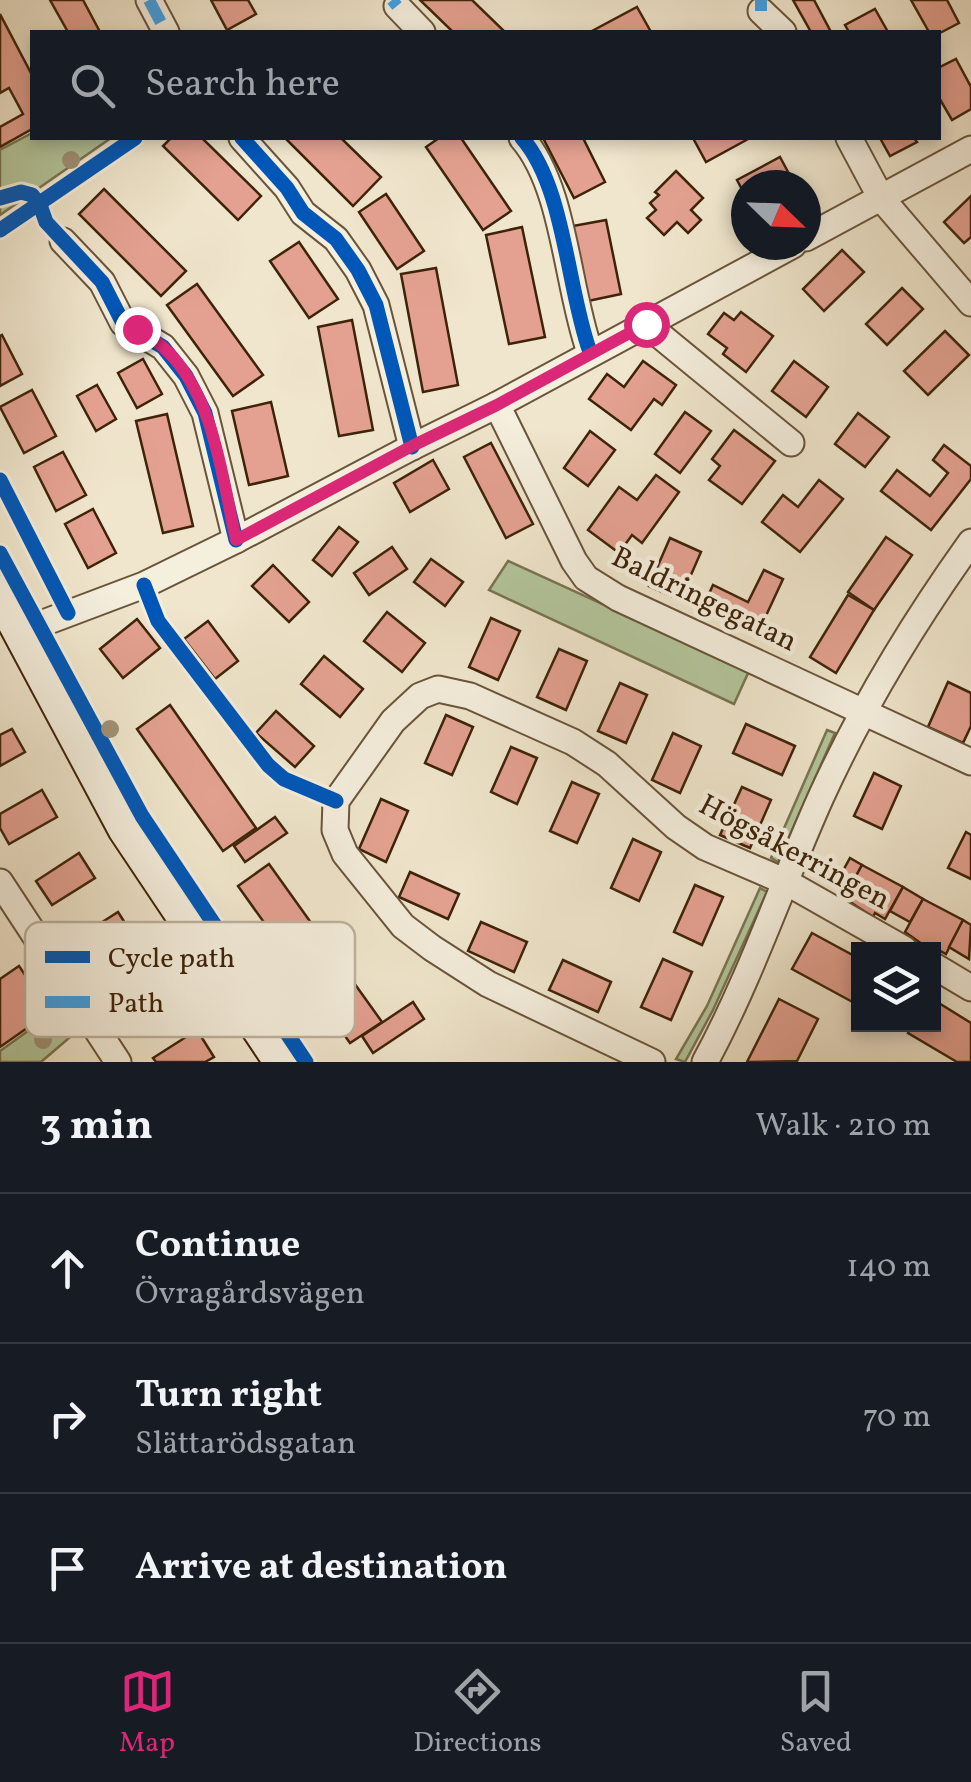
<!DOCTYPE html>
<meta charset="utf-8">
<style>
body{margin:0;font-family:Vollkorn,serif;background:#20242c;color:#f1f3f6}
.controls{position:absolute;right:30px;bottom:30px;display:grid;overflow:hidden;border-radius:0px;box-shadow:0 5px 15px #0003}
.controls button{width:90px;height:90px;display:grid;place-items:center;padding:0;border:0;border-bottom:2px solid #363941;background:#171b24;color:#f1f3f6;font:50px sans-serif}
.compass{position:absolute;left:731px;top:170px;width:90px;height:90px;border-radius:50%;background:#171b24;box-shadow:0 5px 15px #0003;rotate:113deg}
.stop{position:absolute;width:30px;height:30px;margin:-22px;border:8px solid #db2777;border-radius:50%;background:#fff}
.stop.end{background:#db2777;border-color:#fff;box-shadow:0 2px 10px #0008}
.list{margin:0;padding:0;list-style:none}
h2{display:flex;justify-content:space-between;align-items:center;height:130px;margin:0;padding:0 40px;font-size:42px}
h2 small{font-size:32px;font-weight:400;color:#9ea1a6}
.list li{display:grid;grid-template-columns:65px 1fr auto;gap:30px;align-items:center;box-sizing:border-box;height:150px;padding:0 40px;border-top:2px solid #363941}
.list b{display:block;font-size:38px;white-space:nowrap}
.list p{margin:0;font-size:32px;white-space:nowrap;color:#9ea1a6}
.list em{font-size:32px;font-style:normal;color:#9ea1a6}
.icon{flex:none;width:55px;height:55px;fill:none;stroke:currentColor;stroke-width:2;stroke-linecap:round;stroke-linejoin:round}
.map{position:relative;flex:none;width:971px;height:1062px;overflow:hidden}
.search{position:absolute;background:#171b24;box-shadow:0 5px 15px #0003;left:30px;right:30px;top:30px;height:110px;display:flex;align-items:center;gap:25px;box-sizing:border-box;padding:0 35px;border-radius:0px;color:#9ea1a6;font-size:38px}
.sheet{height:580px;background:#171b24}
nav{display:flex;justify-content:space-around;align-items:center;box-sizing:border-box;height:140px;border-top:2px solid #363941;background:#171b24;font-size:28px;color:#9ea1a6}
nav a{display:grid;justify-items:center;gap:5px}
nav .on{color:#db2777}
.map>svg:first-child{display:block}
</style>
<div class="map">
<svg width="971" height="1062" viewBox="0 0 971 1062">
<rect width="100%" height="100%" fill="#f0e6cd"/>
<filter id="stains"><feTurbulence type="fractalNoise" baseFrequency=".002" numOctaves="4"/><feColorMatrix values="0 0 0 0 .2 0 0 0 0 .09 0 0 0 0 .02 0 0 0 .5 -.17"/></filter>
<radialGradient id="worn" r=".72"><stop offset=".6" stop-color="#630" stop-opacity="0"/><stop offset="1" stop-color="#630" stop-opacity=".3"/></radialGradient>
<!-- green -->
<g fill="#b4c69c" stroke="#797452" stroke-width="2.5">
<polygon points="32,133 32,138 111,138 0,215 0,150"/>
<polygon points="508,561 749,671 734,704 489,590"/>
<polygon points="827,730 835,733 778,862 771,858"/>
<polygon points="760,888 767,892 713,1010 685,1062 676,1059 707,1006"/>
<polygon points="60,1008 76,1032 41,1062 0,1062 0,1051"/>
</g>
<!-- building -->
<g fill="#e4a191" stroke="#3e2309" stroke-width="2.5">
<polygon points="50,0 83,0 100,32 68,32"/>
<polygon points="211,0 248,0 256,14 227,30"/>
<polygon points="420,0 472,0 505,32 453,32"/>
<polygon points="793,0 814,0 831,32 811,32"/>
<polygon points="911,0 947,0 959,23 938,34 929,32"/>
<polygon points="637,7 651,32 593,32 592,31"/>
<polygon points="875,9 888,32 849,32 845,25"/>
<polygon points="0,14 32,75 32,129 0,147 0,127 23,114 9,88 0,93"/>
<polygon points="956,59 971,87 971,109 952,120 938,96 938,68"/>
<polygon points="171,138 202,138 261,196 238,220 163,146"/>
<polygon points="285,138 341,138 381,177 353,206"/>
<polygon points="439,138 461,138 511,211 483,230 426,147"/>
<polygon points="543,138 583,138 605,182 574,198"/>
<polygon points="693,138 750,138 706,162"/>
<polygon points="880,138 914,138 917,142 890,156"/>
<polygon points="780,157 795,185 746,185 746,197 737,180"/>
<polygon points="676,171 703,198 691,210 701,220 688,233 677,222 664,235 647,218 656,210 650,203 659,195 655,192"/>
<polygon points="104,189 186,271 161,296 79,214"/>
<polygon points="386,194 424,251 397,269 359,212"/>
<polygon points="971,196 971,237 964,243 944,222"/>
<polygon points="606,220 621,294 588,301 573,226"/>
<polygon points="522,227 545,337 509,344 486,235"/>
<polygon points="299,242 338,299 309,318 270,261"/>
<polygon points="842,250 864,272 824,311 803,289"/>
<polygon points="436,268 458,385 423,392 401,274"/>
<polygon points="197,284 263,375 233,396 167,305"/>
<polygon points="902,288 923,309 887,345 866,324"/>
<polygon points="741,312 773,336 746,372 723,354 727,348 708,334 724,313 734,320"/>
<polygon points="352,320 373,430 339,436 318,327"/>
<polygon points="945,331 969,355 928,395 904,371"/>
<polygon points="2,335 22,374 0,386 0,336"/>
<polygon points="143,359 162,394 137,408 118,373"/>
<polygon points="643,361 676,385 662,405 654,399 631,430 589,399 607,374 624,387"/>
<polygon points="794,361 828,387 806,417 772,391"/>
<polygon points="97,385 116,419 96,431 77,396"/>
<polygon points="32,390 56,436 24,453 0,407"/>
<polygon points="271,402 288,476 249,485 232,411"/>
<polygon points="685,412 711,431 680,473 655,454"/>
<polygon points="858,413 889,437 865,467 835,444"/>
<polygon points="167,414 193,526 163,533 136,421"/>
<polygon points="734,430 775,461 742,504 709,480 720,466 712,459"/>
<polygon points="590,431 615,450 588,486 564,468"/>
<polygon points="491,443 533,524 506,538 464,457"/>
<polygon points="944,445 971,466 971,479 931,530 881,491 897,470 930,496 948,473 933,460"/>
<polygon points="63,452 86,495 56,511 34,467"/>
<polygon points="433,460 449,489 410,512 394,483"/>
<polygon points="656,475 679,492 642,543 632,535 619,553 588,530 619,487 637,500"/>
<polygon points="819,480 843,499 800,552 762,522 783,495 798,507"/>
<polygon points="93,509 116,553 88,568 65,524"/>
<polygon points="339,527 358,542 332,576 313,560"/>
<polygon points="886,537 912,555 874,610 848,592"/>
<polygon points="670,538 701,552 680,600 649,586"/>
<polygon points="392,547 407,569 369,595 354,573"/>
<polygon points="431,559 463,582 445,606 414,582"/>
<polygon points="273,565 309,602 289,622 252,586"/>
<polygon points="764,570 783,579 758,633 703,607 713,585 748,602"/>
<polygon points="848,595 874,610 836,673 810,657"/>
<polygon points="387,612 425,643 402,672 364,641"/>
<polygon points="491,618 520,631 498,680 469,667"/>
<polygon points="137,619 160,648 123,678 100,649"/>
<polygon points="208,621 238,661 215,679 184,639"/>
<polygon points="559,649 587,661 566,710 537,697"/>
<polygon points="324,656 363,689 340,717 301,684"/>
<polygon points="948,682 971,693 971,726 963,743 928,727"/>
<polygon points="620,683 647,695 626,743 598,731"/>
<polygon points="170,705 256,828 223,851 137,729"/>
<polygon points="276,711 314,746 295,767 256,733"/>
<polygon points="446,715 473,727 452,775 425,763"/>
<polygon points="746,724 795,746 782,775 733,753"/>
<polygon points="12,729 25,752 0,766 0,735"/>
<polygon points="673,733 701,746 680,793 652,780"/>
<polygon points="511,747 537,758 517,804 491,792"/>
<polygon points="874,773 901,786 882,829 854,816"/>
<polygon points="572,782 599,794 577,843 550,831"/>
<polygon points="742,787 771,800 750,848 720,835"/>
<polygon points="42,790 57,817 9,844 0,828 0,814"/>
<polygon points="381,799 408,811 386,862 359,849"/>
<polygon points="275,817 287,833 245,862 234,846"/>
<polygon points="966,832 971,835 971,879 948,868"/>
<polygon points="633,839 661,852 639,901 611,888"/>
<polygon points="79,853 95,878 52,905 36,881"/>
<polygon points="850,858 862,865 848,892 835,885"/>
<polygon points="269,864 382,1022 350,1043 238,886"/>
<polygon points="862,865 903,887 885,919 875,913 873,917 844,898"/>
<polygon points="410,872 459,894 448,919 399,897"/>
<polygon points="695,885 723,897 702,945 674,932"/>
<polygon points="903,887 923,899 910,922 890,911"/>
<polygon points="923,899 963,920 946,954 935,948 934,952 929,949 905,932"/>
<polygon points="118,912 134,937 91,965 74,940"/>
<polygon points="963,920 971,925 969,959 949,947"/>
<polygon points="481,922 527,942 514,972 468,951"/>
<polygon points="812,933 858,958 858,1005 792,969"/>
<polygon points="663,959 692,972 671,1020 641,1007"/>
<polygon points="563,960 611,982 598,1012 549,990"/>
<polygon points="19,966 50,1012 0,1047 0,979"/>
<polygon points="779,999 818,1019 797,1061 747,1062"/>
<polygon points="934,1000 971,1023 971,1062 957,1062 908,1033 913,1024 934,1024"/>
<polygon points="413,1002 424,1019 373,1053 362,1036"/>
<polygon points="197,1030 214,1057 205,1062 156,1062 153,1058"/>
</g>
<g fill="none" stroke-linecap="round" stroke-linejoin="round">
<!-- street casing -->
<g stroke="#6a543a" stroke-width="29">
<g id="street">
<polyline points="149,0 166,32"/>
<polyline points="397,6 422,32"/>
<polyline points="761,11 783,32"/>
<polyline points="242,138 287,188 303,213 336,239 358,270 376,305 412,447"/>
<path d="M 522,138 C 565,187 567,289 590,352"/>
<polyline points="849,138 881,198 971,303"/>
<polyline points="806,238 971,149"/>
<polyline points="63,241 102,282 123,323 163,347 186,376 205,413 236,540"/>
<polyline points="646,324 791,443"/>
<polyline points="497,405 574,561 586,578 618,598 971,762"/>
<polyline points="22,631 144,585 236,540 412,447 497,405 793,245"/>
<polyline points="0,882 118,1062"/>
<polyline points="934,966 971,988"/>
<polyline points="652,1062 488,984 432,948 403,926 345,854 335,830 336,801 393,721 420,696 438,689 470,696 573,742 607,764 676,827 705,847 786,882 904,949"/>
<path d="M 705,1062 C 751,977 781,886 821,797 C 862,707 913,623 971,542"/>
</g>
</g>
<!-- secondary casing -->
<g stroke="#3e2309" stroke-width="39">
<polyline id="secondary" points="0,593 126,829 282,1062"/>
</g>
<!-- street -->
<use href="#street" stroke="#f5efde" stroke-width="25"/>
<!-- secondary -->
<use href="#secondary" stroke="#f5efde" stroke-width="35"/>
<!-- quiet -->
<g stroke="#3fa2e9" stroke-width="12" stroke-dasharray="25 12" stroke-linecap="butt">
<polyline points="149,0 166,32"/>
<polyline points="392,0 397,6"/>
<polyline points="761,0 761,11"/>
</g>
<!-- cycleway casing -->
<g stroke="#f5efde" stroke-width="21">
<g id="cycleway">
<polyline points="242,138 287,188 303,213 336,239 358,270 376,305 412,447"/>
<path d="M 522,138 C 565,187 567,289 590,352"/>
<polyline points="0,198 21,192 32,195 40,205 46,222 102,282 123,323 163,347 186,376 205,413 236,540"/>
<polyline points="0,230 135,138"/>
<polyline points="0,480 68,613"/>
<polyline points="0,553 142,816 306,1062"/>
<polyline points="144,585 158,621 268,765 284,779 336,801"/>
</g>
</g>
<!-- cycleway -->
<use href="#cycleway" stroke="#0057b8" stroke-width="15"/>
</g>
<!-- trees -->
<g fill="#9f9176">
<circle cx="71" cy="160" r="9"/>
<circle cx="110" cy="729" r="9"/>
<circle cx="43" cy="1040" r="9"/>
</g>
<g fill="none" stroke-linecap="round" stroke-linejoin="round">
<!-- route -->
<path stroke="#db2777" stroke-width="12" d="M 137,329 C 145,335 155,340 163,347 C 214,393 222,477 236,540 L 412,446 L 497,405 L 646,324"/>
</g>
<g text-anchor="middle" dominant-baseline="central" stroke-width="9" stroke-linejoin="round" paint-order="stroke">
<!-- street labels -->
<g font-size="30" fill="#3e2309" stroke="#f5efde">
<text transform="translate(704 600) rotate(26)">Baldringegatan</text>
<text transform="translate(794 853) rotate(28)">Högsåkerringen</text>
</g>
</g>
<!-- legend -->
<rect x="25" y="922" width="330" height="115" rx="15" fill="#f5efde" stroke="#beb29e" stroke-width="2.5"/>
<rect x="45" y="951" width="45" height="12" fill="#0057b8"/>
<rect x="45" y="996" width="45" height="12" fill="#3fa2e9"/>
<g font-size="28" fill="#3e2309">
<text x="108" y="967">Cycle path</text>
<text x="108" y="1012">Path</text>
</g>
<rect width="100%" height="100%" filter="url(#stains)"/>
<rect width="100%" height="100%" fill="url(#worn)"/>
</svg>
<div class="controls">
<button><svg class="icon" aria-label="layers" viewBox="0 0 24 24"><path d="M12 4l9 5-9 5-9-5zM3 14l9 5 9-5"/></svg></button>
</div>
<svg class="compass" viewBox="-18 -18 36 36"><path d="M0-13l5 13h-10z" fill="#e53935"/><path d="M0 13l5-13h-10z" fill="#9ea1a6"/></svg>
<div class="stop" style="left:646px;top:324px"></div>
<div class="stop end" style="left:137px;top:329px"></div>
<div class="search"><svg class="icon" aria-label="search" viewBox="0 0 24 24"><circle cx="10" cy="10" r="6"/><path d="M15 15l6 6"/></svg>Search here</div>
</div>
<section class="sheet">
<h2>3 min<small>Walk · 210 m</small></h2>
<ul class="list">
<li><svg class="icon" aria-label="ahead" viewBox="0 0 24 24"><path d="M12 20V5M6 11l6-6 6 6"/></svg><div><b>Continue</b><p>Övragårdsvägen</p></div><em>140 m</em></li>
<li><svg class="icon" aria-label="right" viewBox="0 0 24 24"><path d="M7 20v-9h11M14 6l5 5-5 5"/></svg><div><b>Turn right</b><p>Slättarödsgatan</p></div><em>70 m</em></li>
<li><svg class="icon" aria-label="arrive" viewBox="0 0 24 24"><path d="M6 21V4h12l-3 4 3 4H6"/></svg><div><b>Arrive at destination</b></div></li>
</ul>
</section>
<nav>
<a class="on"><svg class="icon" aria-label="map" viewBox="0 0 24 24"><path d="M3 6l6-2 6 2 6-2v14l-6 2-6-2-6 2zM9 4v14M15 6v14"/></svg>Map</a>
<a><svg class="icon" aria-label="directions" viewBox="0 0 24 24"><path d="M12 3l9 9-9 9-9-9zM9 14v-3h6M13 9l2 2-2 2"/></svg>Directions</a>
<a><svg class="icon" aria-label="saved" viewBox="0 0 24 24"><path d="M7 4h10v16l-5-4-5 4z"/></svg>Saved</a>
</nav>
